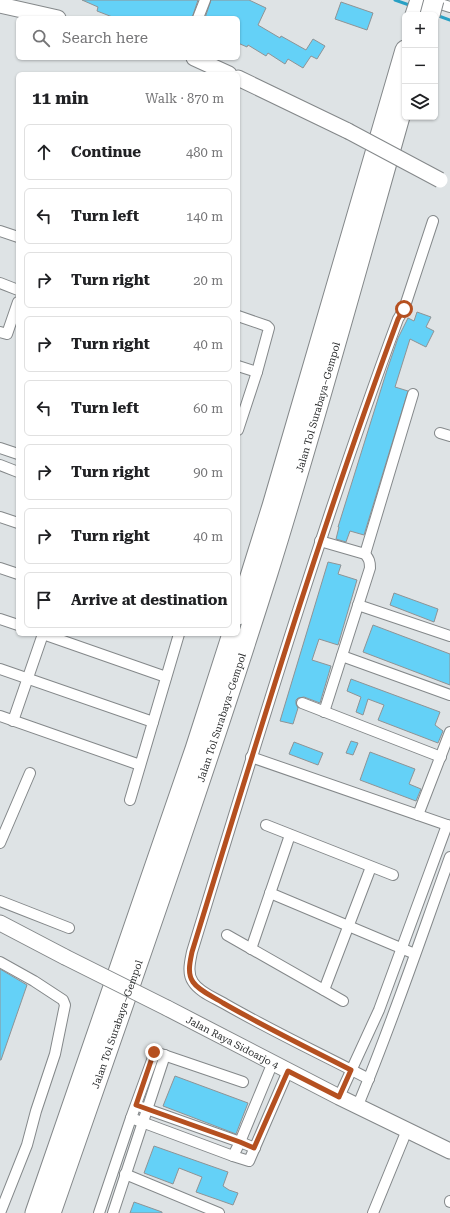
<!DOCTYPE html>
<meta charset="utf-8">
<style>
body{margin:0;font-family:"Roboto Serif",serif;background:#f6f6f6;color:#202124}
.controls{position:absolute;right:12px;top:12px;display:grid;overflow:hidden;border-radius:6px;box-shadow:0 1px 3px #0004}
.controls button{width:36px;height:36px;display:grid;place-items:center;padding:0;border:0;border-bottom:1px solid #e0e0e0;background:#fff;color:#202124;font:20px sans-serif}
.stop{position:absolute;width:12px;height:12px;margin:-9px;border:3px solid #b55020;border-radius:50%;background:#fff}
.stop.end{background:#b55020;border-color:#fff;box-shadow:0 1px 4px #0008}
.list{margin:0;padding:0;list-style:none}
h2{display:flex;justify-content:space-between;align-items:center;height:52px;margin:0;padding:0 16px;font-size:17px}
h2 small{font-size:13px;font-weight:400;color:#757577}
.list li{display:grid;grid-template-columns:26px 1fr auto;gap:12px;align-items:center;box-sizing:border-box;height:56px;margin:0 8px 8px;padding:0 8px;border:1px solid #e0e0e0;border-radius:6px}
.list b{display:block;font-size:15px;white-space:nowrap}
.list em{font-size:13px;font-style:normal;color:#757577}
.icon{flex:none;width:22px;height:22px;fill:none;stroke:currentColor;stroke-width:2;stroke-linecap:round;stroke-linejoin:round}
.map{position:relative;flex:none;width:450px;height:1213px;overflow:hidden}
.search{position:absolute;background:#fff;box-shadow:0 1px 3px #0004;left:16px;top:16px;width:224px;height:44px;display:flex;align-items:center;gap:10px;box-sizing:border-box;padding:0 14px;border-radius:6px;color:#757577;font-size:15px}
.panel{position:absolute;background:#fff;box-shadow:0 1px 3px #0004;left:16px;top:72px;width:224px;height:564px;border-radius:6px}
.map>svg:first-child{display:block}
</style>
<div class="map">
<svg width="450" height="1213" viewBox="0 0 450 1213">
<rect width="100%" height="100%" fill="#dee3e5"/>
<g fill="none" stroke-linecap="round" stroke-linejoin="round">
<!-- stream -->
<g stroke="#28a0c4" stroke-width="3">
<polyline points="395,0 412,6"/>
<polyline points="436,15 450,20"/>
</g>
</g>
<!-- building -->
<g fill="#64d1f7" stroke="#8f9395">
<polygon points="82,0 198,0 192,18 115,18 97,11 98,7"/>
<polygon points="211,0 249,0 266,8 258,25 280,38 281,36 306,50 313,39 325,46 317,59 311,56 303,68 288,59 285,64 268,53 266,56 248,45 247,47 238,43 238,18 205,18"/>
<polygon points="341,2 373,13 367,30 335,19"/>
<polygon points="417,312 431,317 426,327 434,331 426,347 410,339 395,387 408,391 364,535 350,531 346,542 336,539 339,527 338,527 387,370 398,338 408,318 414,321"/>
<polygon points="328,562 341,565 338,574 357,580 338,645 319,639 312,660 331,666 320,703 304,697 298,698 296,700 296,704 298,708 293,724 280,721"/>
<polygon points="394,593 438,609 434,622 390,605"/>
<polygon points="373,625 450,654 450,685 363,652"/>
<polygon points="351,679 440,712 435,725 443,731 438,743 378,720 384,705 368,699 363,715 356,712 361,697 347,691"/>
<polygon points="351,741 358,743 353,755 346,753"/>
<polygon points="294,742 323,753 318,765 289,754"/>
<polygon points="370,752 415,769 409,784 421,789 416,801 360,780"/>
<polygon points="0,969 27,985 1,1060 0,1060"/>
<polygon points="175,1076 248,1103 236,1134 163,1106"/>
<polygon points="154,1146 228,1172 223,1186 229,1190 238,1193 233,1205 196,1192 202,1177 179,1168 173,1184 144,1173"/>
<polygon points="134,1202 162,1212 162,1213 130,1213"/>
</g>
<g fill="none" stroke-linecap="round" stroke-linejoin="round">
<!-- street casing -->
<g stroke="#84888a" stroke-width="12">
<g id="street">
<polyline points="431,1 450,7"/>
<polyline points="198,18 205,0"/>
<polyline points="0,231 18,237"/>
<polyline points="0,283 18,290"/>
<polyline points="238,316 267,326 269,328 257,372 238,430"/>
<polyline points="0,332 7,334 18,302"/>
<polyline points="238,366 257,372"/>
<polyline points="440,433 450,436"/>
<polyline points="0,448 18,454"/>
<polyline points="0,465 18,472"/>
<polyline points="0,517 18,523"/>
<path d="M 320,541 L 365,554 C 369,559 370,561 370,568 L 324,712"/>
<polyline points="365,554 413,394"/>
<polyline points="0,568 18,574"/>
<polyline points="358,605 450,636"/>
<polyline points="0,619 18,625"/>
<polyline points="43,634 166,677"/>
<polyline points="342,656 450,695"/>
<polyline points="0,669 153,722"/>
<polyline points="302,703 441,757"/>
<polyline points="0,716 140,765"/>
<polyline points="13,721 43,634"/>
<polyline points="251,757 450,826"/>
<polyline points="130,800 179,634"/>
<polyline points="418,815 450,732"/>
<polyline points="266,825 393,875"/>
<polyline points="0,843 30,773"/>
<polyline points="270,893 415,954"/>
<polyline points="0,901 69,928"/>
<polyline points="227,935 343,1001"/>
<polyline points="251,949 290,835"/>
<polyline points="0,962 34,981 63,1000 65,1005 55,1054 36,1111 27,1145 0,1213"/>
<polyline points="324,990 371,867"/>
<path d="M 369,1079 C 321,1054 272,1031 225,1004 C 215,998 199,992 193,982 C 187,973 190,962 192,952 C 257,740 321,527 398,319 L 404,309 L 433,221"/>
<polyline points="339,1097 379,1010 447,825"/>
<path d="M 358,1105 C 392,1024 420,940 450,857"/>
<polyline points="141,1107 240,1142 255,1148"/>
<polyline points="131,1118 233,1156 249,1161 288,1071"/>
<polyline points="233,1156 240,1142 273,1062"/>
<polyline points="125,1174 219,1213"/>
<polyline points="450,1201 450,1202"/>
<polyline points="99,1213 131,1118 155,1052 243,1082"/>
<polyline points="113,1213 165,1055"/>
<polyline points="373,1213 407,1130"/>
</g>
</g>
<!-- secondary casing -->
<g stroke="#84888a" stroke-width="17">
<g id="secondary">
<polyline points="0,5 58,18"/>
<polyline points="194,58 229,74"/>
<polyline points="238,78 348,131"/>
<polyline points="0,923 65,957"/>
<path id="s1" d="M 167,1008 L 339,1097 L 450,1151"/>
</g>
</g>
<!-- highway casing -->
<g stroke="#84888a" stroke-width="21">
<g id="highway">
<polyline points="415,15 420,0"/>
<polyline points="238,615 272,506 405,50"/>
<polyline points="35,1213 195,749 232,634"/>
<path id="s2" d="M 51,1213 C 125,1000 200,788 268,573 C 317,416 360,257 405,99"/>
</g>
</g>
<!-- street -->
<use href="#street" stroke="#fff" stroke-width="10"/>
<!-- secondary -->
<use href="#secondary" stroke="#fff" stroke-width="15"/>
<!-- highway -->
<use href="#highway" stroke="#fff" stroke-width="19"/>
<!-- secondary-bridge casing -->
<g stroke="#84888a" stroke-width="17" stroke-linecap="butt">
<g id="secondary-bridge">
<polyline points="348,131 440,180"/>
<polyline points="65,957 167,1008"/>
</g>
</g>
<!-- highway-bridge casing -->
<g stroke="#84888a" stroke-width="21" stroke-linecap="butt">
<polyline id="highway-bridge" points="430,15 434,0"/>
</g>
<!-- secondary-bridge -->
<use href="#secondary-bridge" stroke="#fff" stroke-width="15"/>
<!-- highway-bridge -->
<use href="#highway-bridge" stroke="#fff" stroke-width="19"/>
</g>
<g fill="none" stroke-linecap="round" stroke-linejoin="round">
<!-- route -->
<path stroke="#b55020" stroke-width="5" d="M 154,1052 L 136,1105 L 240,1142 L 254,1148 L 288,1071 L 339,1097 L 351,1070 C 308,1048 265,1027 223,1003 C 214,997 199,991 193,982 C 187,973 190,962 192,952 C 257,740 321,527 398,319 L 404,309"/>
</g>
<g text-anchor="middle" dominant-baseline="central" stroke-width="3.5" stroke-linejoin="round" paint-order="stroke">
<!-- street labels -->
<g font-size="10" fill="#2b2d2e" stroke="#ecf0f2">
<text stroke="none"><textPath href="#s2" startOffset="849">Jalan Tol Surabaya–Gempol</textPath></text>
<text stroke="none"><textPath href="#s2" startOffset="524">Jalan Tol Surabaya–Gempol</textPath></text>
<text stroke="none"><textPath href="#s2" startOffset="200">Jalan Tol Surabaya–Gempol</textPath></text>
<text stroke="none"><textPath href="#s1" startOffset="74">Jalan Raya Sidoarjo 4</textPath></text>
</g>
</g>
</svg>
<div class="controls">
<button>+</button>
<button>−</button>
<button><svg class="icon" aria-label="layers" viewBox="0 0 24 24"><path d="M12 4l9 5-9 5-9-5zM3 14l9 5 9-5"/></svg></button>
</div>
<div class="stop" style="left:404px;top:309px"></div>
<div class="stop end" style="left:154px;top:1052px"></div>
<div class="search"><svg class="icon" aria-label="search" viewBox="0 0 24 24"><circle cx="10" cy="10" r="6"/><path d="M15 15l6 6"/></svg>Search here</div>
<section class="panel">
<h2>11 min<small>Walk · 870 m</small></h2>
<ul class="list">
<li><svg class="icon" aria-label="ahead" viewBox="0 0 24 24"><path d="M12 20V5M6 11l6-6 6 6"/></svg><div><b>Continue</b></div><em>480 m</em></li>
<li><svg class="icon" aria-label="left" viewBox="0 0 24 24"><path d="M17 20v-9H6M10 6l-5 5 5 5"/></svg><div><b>Turn left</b></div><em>140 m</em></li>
<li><svg class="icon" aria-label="right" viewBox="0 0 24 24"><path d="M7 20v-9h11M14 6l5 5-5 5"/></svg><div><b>Turn right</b></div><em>20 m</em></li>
<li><svg class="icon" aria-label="right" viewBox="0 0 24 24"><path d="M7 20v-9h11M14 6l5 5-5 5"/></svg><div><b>Turn right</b></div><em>40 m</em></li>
<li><svg class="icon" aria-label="left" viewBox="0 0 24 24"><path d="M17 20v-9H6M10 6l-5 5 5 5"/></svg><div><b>Turn left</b></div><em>60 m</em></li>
<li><svg class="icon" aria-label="right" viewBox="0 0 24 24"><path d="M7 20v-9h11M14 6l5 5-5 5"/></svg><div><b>Turn right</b></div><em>90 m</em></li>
<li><svg class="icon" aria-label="right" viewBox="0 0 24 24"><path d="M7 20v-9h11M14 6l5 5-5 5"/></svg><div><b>Turn right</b></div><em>40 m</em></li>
<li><svg class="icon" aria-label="arrive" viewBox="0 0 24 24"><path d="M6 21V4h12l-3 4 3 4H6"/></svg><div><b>Arrive at destination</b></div></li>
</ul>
</section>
</div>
